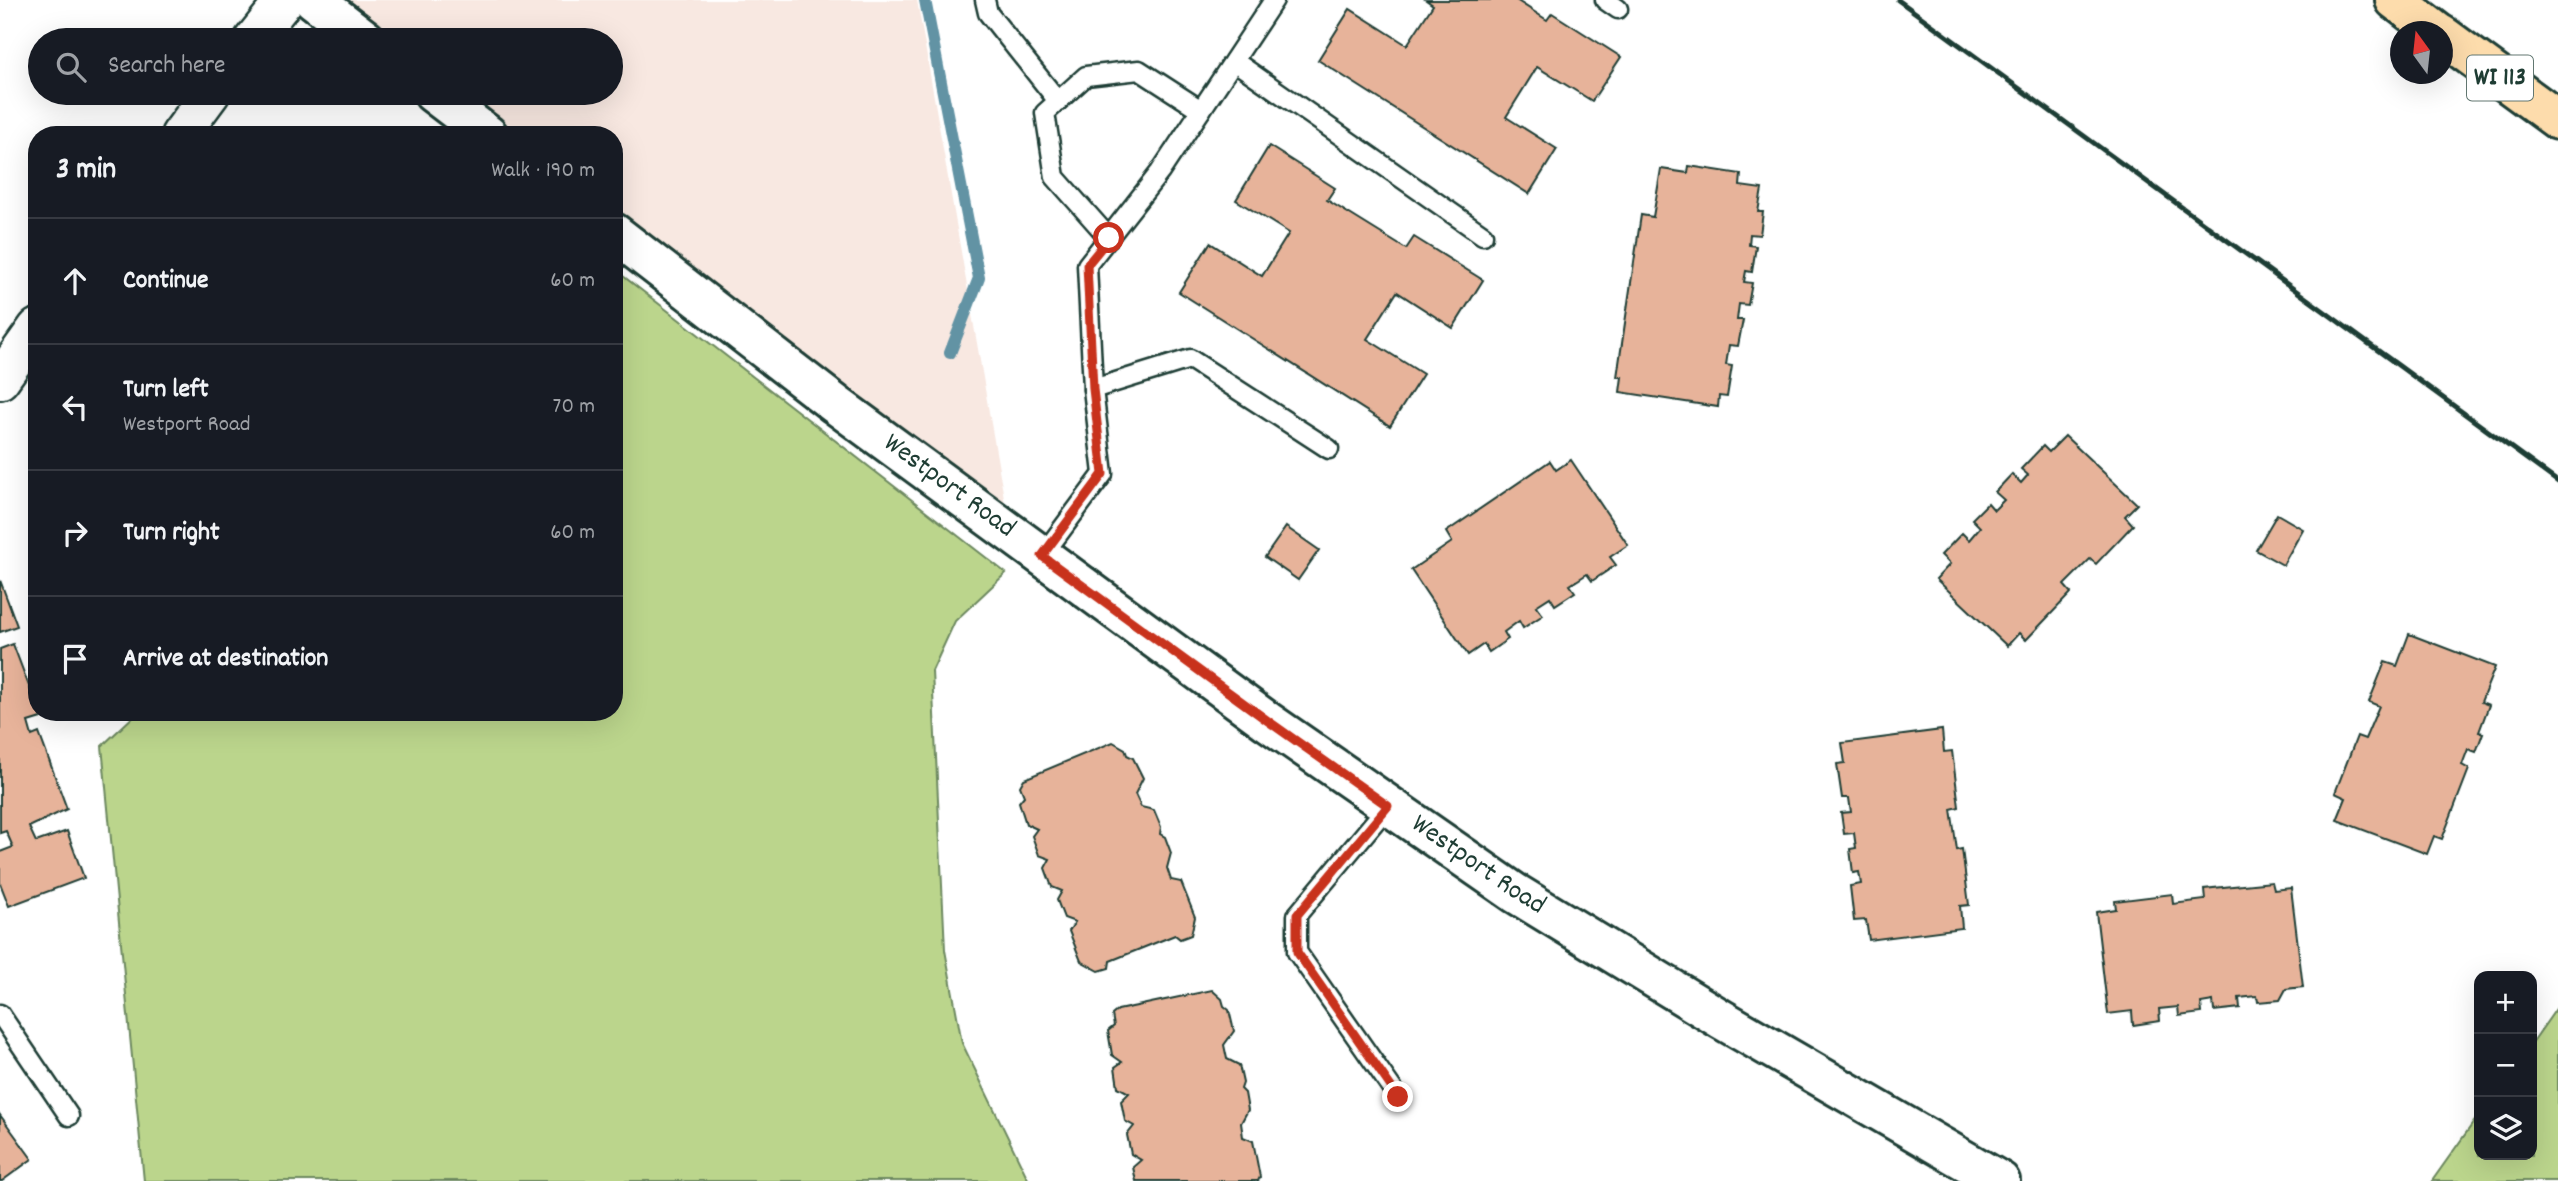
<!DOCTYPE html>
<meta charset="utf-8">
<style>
body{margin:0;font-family:Dekko,sans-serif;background:#242831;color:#f1f3f6}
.controls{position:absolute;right:21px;bottom:21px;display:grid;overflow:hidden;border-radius:14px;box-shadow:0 7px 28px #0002}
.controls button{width:63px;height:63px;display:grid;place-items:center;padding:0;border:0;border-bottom:2px solid #363941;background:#171b24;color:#f1f3f6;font:35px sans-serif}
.compass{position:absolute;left:2390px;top:21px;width:63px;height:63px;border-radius:50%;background:#171b24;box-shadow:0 7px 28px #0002;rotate:345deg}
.stop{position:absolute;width:21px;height:21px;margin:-16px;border:5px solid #c8321e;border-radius:50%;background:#fff}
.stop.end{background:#c8321e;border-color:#fff;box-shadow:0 2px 7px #0008}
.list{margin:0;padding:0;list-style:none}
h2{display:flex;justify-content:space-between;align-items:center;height:91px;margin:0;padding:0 28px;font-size:30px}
h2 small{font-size:23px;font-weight:400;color:#9ea1a6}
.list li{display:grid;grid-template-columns:46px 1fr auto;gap:21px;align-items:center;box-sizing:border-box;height:126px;padding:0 28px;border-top:2px solid #363941}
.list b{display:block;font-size:26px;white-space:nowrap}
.list p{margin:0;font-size:23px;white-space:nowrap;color:#9ea1a6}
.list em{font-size:23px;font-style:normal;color:#9ea1a6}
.icon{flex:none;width:38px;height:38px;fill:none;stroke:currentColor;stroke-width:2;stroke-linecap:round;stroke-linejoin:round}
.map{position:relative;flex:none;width:2558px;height:1181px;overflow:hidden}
.search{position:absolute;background:#171b24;box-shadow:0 7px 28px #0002;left:28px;top:28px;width:595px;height:77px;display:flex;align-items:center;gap:18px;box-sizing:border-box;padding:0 24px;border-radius:38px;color:#9ea1a6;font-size:26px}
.panel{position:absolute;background:#171b24;box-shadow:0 7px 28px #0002;left:28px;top:126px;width:595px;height:595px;border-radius:28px}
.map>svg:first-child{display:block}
</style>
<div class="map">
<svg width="2558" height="1181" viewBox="0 0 2558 1181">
<rect width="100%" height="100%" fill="#fff"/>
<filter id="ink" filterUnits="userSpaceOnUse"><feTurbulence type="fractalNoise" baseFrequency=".0143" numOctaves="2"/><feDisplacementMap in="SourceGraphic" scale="14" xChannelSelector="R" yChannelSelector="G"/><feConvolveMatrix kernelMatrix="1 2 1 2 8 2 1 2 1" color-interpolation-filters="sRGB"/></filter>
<g filter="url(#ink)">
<!-- built -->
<polygon fill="#f8e8e1" points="314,0 917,0 1010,532 614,233 614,135 488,135 433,93 611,93 611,40 366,40"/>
<!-- green -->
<g fill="#bbd58c" stroke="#6d8960" stroke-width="2">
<polygon points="614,269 1006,573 955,621 932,671 945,950 962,1043 1029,1181 144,1181 102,746 138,712 614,712"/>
<polygon points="2558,1006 2558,1181 2432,1181 2479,1115 2479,1155 2532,1155 2532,1043"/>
</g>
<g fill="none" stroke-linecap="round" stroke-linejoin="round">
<!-- stream -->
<polyline stroke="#6293a4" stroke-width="12" points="925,0 979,278 950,353"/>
</g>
<!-- building -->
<g fill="#e7b39a" stroke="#1f3d34" stroke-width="2">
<polygon points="1426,0 1516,0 1547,20 1552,13 1621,57 1592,101 1537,67 1506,117 1557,149 1529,194 1318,60 1350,9 1407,45 1433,5"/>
<polygon points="1269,146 1335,188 1327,200 1406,249 1414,237 1483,280 1453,328 1397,292 1367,339 1423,374 1390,426 1179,292 1210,243 1262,276 1289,233 1236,200"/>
<polygon points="1689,166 1741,174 1740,186 1762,189 1758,212 1763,212 1760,235 1750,234 1749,245 1756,246 1752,272 1746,271 1744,282 1752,283 1748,305 1739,304 1737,320 1743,320 1738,346 1729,345 1726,365 1732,366 1727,397 1719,396 1718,407 1620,392 1622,377 1617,377 1641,215 1653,217 1661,169 1688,173"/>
<polygon points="2065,436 2137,504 2125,516 2133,525 2096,564 2090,559 2064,585 2071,593 2026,640 2019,633 2007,646 1936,579 1950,564 1941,555 1962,533 1969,540 1980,527 1972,519 1988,503 1994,510 2004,500 1995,492 2012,474 2021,483 2028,475 2021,469 2043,446 2049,452"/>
<polygon points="1571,460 1628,545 1610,557 1616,565 1592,581 1587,574 1570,585 1575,592 1555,605 1550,597 1536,606 1543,615 1523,628 1519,621 1504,632 1508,639 1489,652 1484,644 1468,655 1411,570 1452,542 1446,532 1550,461 1556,470"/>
<polygon points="2277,514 2303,529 2283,565 2256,550"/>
<polygon points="1286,527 1319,550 1298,580 1265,557"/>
<polygon points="0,580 17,626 0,632"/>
<polygon points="2409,634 2495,667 2481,702 2489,705 2479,732 2483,733 2476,752 2468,749 2462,765 2469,769 2442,839 2434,836 2427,854 2337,820 2346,798 2335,793 2357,736 2365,739 2379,706 2369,702 2385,662 2397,666"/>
<polygon points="13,644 41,718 28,722 32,736 39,733 67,809 29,827 36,842 67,831 84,878 9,906 0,883 0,852 13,847 6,831 0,833 0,649"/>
<polygon points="1942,730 1944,752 1952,751 1959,807 1951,809 1957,850 1962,849 1969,905 1960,906 1962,928 1869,940 1866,920 1854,921 1850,886 1861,884 1859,872 1853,873 1850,849 1856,848 1854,833 1844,834 1841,813 1851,812 1849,798 1842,798 1837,764 1845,763 1842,743"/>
<polygon points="1113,742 1125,749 1127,755 1133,758 1143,778 1135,794 1141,807 1154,810 1161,827 1160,834 1165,837 1171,853 1167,868 1171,880 1181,882 1195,917 1191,935 1180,939 1175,935 1110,961 1109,968 1099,971 1081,961 1069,931 1075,922 1064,918 1057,900 1062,891 1052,887 1045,868 1050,859 1039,855 1032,836 1037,829 1026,824 1019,802 1024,796 1020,786 1024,779"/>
<polygon points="2272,882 2274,890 2291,888 2303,987 2286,989 2280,1000 2258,1002 2257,996 2239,998 2240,1008 2214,1011 2213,1001 2201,1003 2202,1013 2179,1016 2178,1007 2159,1009 2160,1021 2133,1025 2132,1011 2108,1014 2096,912 2116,909 2115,901 2172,894 2173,904 2205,900 2204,889"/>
<polygon points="1212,990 1222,999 1224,1006 1229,1010 1234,1031 1224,1045 1227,1059 1239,1065 1243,1083 1241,1089 1245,1093 1248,1110 1241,1123 1243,1137 1253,1141 1260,1177 1258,1181 1136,1181 1133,1167 1141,1160 1131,1154 1127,1135 1134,1126 1125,1121 1121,1101 1129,1093 1118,1087 1115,1067 1122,1062 1112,1055 1108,1031 1114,1026 1112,1015 1118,1010"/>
<polygon points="0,1115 32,1159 2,1181 0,1181"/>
</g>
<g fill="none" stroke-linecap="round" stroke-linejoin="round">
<!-- lane casing -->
<g stroke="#1f3d34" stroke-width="23">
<g id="lane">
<polyline points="985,0 988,13 1058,101"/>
<polyline points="1605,0 1618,9"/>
<polyline points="1234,61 1483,235"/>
<polyline points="1109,238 1055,177 1045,113 1086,76 1139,70 1201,110"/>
<polyline points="1093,389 1190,359 1329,449"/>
<polyline points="1042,556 1103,474 1093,389 1087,265 1160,172 1274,0"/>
<polyline points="1388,806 1297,915 1297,952 1398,1097"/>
<polyline points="0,1014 69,1116"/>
</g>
</g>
<!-- street casing -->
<g stroke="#1f3d34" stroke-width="42">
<g id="street">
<polyline points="253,40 285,0"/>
<polyline points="180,135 211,93"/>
<polyline points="0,380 37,328"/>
</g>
</g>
<!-- secondary casing -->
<g stroke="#1f3d34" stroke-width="44">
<g id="secondary">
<polyline points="314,0 366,40"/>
<polyline points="433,93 488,135"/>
<path id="s1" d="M 614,233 L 835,404 L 1042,556 L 1267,721 L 1515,893 L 1721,1019 L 2000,1181"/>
</g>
</g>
<!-- primary casing -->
<g stroke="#1f3d34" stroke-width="44">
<g id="primary">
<polyline points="2395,0 2437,32"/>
<polyline points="2442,35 2558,120"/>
</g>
</g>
<!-- lane -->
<use href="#lane" stroke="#fff" stroke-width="18"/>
<!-- street -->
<use href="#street" stroke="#fff" stroke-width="37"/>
<!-- secondary -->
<use href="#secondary" stroke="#fff" stroke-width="38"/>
<!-- primary -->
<use href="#primary" stroke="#fddcac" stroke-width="38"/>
<!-- rail -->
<polyline stroke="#1f3d34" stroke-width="5" points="1898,0 2558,482"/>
</g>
</g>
<g fill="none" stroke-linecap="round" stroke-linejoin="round" filter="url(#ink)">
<!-- route -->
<polyline stroke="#c8321e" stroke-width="9" points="1109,238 1087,265 1093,389 1103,474 1042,556 1268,721 1388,806 1297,915 1297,952 1398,1097"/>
</g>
<g text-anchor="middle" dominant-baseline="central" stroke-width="5" stroke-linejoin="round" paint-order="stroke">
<!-- shield labels -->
<rect fill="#fff" stroke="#627771" stroke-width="2" x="2467" y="55.5" width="66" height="45" rx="5"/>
<g font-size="26" font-weight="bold" fill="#1f3d34">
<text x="2500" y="78">WI 113</text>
</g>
<!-- street labels -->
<g font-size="28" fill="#1f3d34" stroke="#fff">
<text stroke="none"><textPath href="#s1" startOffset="420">Westport Road</textPath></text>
<text stroke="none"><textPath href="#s1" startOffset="1071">Westport Road</textPath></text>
</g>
</g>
</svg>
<div class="controls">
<button>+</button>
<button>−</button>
<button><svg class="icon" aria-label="layers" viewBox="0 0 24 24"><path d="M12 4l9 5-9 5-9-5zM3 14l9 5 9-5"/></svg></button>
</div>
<svg class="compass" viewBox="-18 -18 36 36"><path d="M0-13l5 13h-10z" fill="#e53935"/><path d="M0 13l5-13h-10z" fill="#9ea1a6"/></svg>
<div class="stop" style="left:1109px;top:238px"></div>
<div class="stop end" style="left:1398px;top:1097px"></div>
<div class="search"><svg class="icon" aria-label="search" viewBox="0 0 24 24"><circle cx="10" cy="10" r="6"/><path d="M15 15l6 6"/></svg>Search here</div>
<section class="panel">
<h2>3 min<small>Walk · 190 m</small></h2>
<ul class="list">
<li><svg class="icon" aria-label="ahead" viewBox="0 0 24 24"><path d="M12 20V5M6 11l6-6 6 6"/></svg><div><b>Continue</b></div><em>60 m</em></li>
<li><svg class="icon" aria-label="left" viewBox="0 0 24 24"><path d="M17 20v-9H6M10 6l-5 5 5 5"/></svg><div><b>Turn left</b><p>Westport Road</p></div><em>70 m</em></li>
<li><svg class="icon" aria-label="right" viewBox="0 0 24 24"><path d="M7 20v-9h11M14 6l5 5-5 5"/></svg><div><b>Turn right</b></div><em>60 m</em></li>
<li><svg class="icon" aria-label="arrive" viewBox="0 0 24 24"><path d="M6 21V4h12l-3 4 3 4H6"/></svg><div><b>Arrive at destination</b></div></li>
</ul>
</section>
</div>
